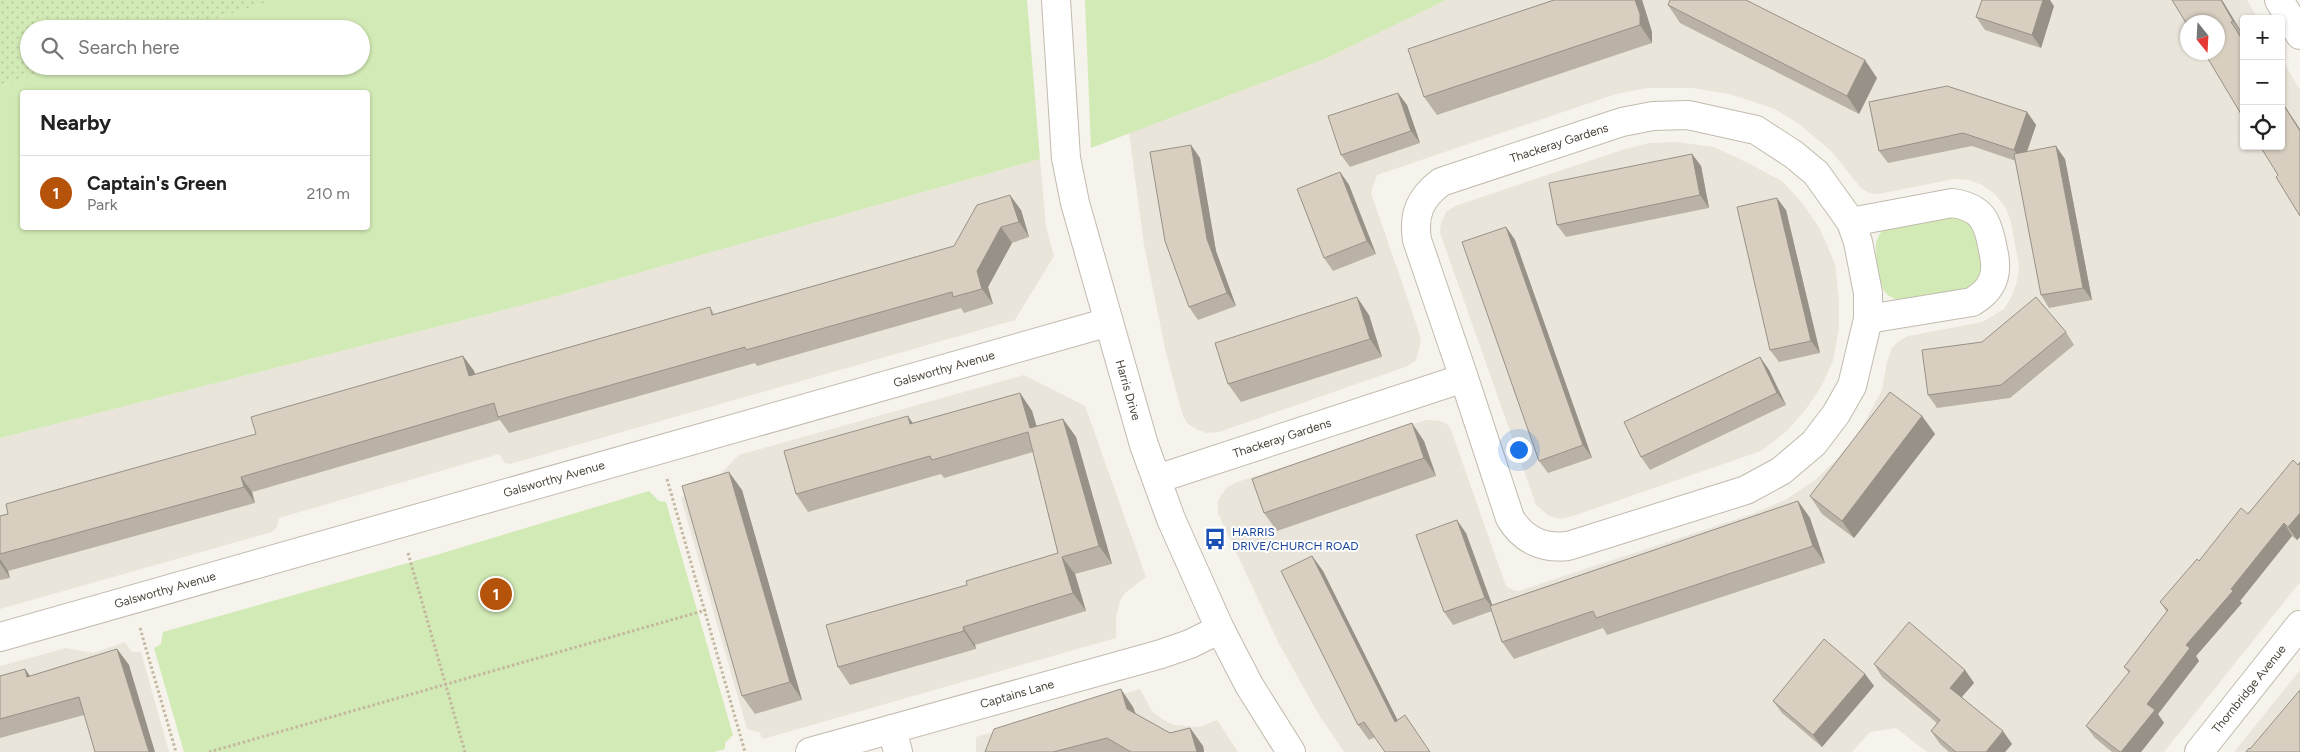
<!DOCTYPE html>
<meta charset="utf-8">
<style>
body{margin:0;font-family:Figtree,sans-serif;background:#f2f2f2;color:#222}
.controls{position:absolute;right:15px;top:15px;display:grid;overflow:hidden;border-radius:5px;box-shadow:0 1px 4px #0004}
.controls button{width:45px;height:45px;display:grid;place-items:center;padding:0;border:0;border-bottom:1px solid #e0e0e0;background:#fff;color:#222;font:25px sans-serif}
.compass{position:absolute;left:2180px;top:15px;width:45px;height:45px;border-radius:50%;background:#fff;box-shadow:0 1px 4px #0004;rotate:162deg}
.you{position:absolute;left:1518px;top:449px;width:18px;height:18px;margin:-12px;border:4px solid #fff;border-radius:50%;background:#1a73e8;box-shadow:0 0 0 8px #1a73e833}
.badge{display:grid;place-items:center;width:32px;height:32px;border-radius:50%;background:#b45309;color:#fff;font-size:16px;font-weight:700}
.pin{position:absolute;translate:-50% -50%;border:2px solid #fff;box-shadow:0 1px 5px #0006}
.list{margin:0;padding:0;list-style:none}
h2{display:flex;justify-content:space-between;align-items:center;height:65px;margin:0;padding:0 20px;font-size:21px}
h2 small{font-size:16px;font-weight:400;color:#767676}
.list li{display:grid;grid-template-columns:32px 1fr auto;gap:15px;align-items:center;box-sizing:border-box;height:75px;padding:0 20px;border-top:1px solid #e0e0e0}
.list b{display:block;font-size:19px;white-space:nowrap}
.list p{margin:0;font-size:16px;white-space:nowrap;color:#767676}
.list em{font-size:16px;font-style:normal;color:#767676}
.icon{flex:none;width:28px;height:28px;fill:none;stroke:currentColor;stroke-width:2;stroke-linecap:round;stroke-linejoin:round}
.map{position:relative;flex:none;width:2300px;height:752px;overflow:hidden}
.search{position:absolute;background:#fff;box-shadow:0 1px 4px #0004;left:20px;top:20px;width:350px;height:55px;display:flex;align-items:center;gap:12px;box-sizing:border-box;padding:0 18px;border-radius:28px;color:#767676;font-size:19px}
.panel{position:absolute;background:#fff;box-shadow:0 1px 4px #0004;left:20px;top:90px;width:350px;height:140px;border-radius:5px}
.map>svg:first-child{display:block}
</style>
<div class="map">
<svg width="2300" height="752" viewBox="0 0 2300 752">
<defs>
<pattern id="garden-dots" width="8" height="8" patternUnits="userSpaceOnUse" patternTransform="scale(1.25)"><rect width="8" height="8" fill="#d2eab5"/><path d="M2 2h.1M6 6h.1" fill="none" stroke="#b6ca9c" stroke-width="1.8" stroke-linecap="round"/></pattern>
</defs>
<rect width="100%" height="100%" fill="#f6f3ec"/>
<!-- residential -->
<g fill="#eae5da" fill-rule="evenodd">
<path d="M 1446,0 L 2247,0 L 2258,19 L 2244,19 L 2244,146 L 2281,146 L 2281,58 L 2300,90 L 2300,582 L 2164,752 L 1927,752 L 1896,728 L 1870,732 L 1852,752 L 1344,752 L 1319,715 L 1278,642 L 1218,513 L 1218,501 L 1226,488 L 1237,482 L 1426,420 L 1441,421 L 1447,424 L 1451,430 L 1506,586 L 1513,590 L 1519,591 L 1752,514 L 1785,500 L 1815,480 L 1837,459 L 1858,434 L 1882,390 L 1887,362 L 1892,348 L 1899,341 L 1908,336 L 1982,322 L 2004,309 L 2012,296 L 2017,281 L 2019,267 L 2011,222 L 2006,208 L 1995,194 L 1982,185 L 1968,180 L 1954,179 L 1878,194 L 1869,193 L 1861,188 L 1832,152 L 1799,124 L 1775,109 L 1729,94 L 1692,88 L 1648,88 L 1616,94 L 1377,175 L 1371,193 L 1418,329 L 1421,341 L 1416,360 L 1408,366 L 1219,432 L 1207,433 L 1198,430 L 1188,424 L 1183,416 L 1166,353 L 1144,245 L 1129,133 L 1327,58 ZM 2188,22 L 2218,22 L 2218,52 L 2188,52 Z"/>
<polygon points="1676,142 1714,147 1750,164 1783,182 1803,204 1820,229 1835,264 1839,299 1839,328 1833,361 1821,387 1806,409 1787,431 1761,451 1573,516 1561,519 1549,516 1536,505 1440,233 1441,223 1446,212 1455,206 1622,150 1649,143"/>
<polygon points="1040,159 1046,227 1054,256 1015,320 510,464 505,463 499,454 279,518 277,527 272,532 0,609 0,438 546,299"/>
<polygon points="1024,375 1085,406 1146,577 1125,593 1120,601 1116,618 1116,638 763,739 759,732 747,729 681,498 688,492 690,483 720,474 739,455"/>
<polygon points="125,642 132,652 141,652 169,752 0,752 0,666 66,648 93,653"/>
<polygon points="2300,670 2300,752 2234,752"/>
<polygon points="1140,689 1152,711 1162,719 1174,725 1199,727 1217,720 1238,752 976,752 976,737"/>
</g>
<!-- green -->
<g fill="#d2eab5" fill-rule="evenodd">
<path d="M 275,0 L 1027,0 L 1040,159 L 546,299 L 0,438 L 0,86 L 63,66 L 361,66 L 361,29 L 183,29 ZM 22,92 L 368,92 L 368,228 L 22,228 Z"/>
<polygon points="1085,0 1446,0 1327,58 1091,148"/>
<path d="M 1947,216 C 1965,219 1974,224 1978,243 C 1981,256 1985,271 1974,283 C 1964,293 1905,305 1893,298 C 1882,293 1881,284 1879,273 C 1877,258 1871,242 1883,230 Z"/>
<polygon points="649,491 659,501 666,502 733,735 725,743 725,749 714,752 184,752 154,648 161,644 163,632 436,555"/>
</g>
<!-- garden -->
<polygon fill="url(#garden-dots)" points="0,0 275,0 183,29 29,29 29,66 63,66 0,86"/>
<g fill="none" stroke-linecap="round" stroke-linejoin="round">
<!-- minor casing -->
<g stroke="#c2bbae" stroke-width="30">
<g id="minor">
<polyline points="1056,0 1066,158 1075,203 1144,445 1171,519 1220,629 1249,685 1291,752"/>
<polyline points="2279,0 2300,35"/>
<path d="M 1851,222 L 1952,203 C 1982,207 1988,221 1993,250 C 1996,262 1997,276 1989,287 C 1985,294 1978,298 1972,302 L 1868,319"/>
<path d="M 1157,479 L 1464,378 L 1510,518 C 1523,540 1543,549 1568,546 L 1746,490 L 1781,471 L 1814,443 L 1836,414 L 1852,386 L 1868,319 L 1868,293 L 1858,242 L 1851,222 L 1816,173 L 1793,154 L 1756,130 L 1688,115 L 1653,116 L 1622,122 L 1441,182 C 1420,198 1413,214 1417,240 L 1464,378"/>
<polyline points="0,637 1109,322"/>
<polyline points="892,729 898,752"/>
<polyline points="810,752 1161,654 1190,644 1220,629"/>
<polyline points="2199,752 2300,625"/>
</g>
</g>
<!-- path -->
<g stroke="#c4b79f" stroke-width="3" stroke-dasharray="2.5 2.5" stroke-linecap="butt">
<polyline points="667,479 745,752"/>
<polyline points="408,553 465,752"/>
<polyline points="140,628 176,752"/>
<polyline points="209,752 706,610"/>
</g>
<!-- minor -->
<use href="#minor" stroke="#fff" stroke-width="28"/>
</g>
<!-- wall -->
<g fill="#bab2a6">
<polygon points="1642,0 1652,32 1652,43 1437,115 1424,97"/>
<polygon points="2222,0 2242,33 2240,35 2244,40 2244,119"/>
<polygon points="1668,5 1877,78 1859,114 1680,23"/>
<polygon points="2054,6 2041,48 1985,30 1976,17"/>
<polygon points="1398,93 1407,105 1420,143 1350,167 1341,155"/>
<polygon points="2027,112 2036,125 2027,152 2065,159 2092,300 2049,308 2041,295 2016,161 1972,146 1888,163 1879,151"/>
<polygon points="1692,154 1701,166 1709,208 1566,237 1557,225"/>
<polygon points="1200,158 1216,251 1236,306 1198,320 1189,307"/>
<polygon points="1340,172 1349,185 1376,254 1333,271 1324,258"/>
<polygon points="1021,210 1029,237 1012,243 988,287 993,304 964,313 961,308 757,366 755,363 509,433 500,420 252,492 255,503 8,571 10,578 0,580 0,516 256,434 463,356 474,371 475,374 710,307 714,314 954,246"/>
<polygon points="1786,210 1820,353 1779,362 1770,350"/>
<polygon points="1506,227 1515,240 1592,458 1548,473 1539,461"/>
<polygon points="1369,315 1382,357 1241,402 1228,384"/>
<polygon points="2066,332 2074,345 2010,398 1937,408 1928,395 1982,342"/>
<polygon points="1760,357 1769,370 1786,405 1650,470 1641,457"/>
<polygon points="1020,393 1032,411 1037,427 1063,419 1076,437 1112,564 1075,574 1086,611 975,645 976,649 850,685 838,667 967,585 1058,553 1033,452 944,478 941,474 808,512 796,494 913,423"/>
<polygon points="1922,416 1935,434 1854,538 1822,514 1810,496"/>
<polygon points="1424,441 1436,476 1277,531 1264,513"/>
<polygon points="2300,462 2300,537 2297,540 2292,536 2240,601 2242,603 2196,656 2199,661 2158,714 2164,723 2141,752 2112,752 2095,738 2086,726 2129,673 2124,667 2167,612 2160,602 2199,561"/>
<polygon points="742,490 802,700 755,714 742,696"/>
<polygon points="1798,501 1810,518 1825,563 1607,635 1603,628 1514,659 1502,642 1492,611 1453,625 1444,612 1466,533 1492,605"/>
<polygon points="1312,556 1323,571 1397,720 1375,737 1369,740 1358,725"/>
<polygon points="117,649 129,665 84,715 0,738 0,676 25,669 30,676"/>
<polygon points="1874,664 1965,670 1974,683 1962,697 2012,744 2005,752 1949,752 1940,744 1931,731 1937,723 1882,677"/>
<polygon points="1865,674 1874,686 1822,747 1782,713 1773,701"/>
<polygon points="1133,707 1136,714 1170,733 1190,728 1203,746 1204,752 985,752"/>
</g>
<!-- shaded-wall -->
<g fill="#979187">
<polygon points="1635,0 1642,0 1652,32 1652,43 1640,25"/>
<polygon points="2043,0 2050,0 2054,6 2041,48 2032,35"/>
<polygon points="2221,0 2222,0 2242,33 2233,21"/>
<polygon points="1865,60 1877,78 1859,114 1847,96"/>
<polygon points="1398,93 1407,105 1420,143 1411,131"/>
<polygon points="2281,100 2300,129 2300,131 2281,101"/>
<polygon points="2027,112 2036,125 2023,163 2014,150"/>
<polygon points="1191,145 1200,158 1216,251 1236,306 1227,293 1207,239"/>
<polygon points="2056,146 2065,159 2092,300 2083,288"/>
<polygon points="1692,154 1701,166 1709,208 1700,195"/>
<polygon points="1340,172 1349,185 1376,254 1367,241"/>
<polygon points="1010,195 1021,210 1029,237 1019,222"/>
<polygon points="1777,198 1786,210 1820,353 1811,341"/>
<polygon points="1001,227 1012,243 988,287 993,304 982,289 977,271"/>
<polygon points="1506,227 1515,240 1592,458 1583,445"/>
<polygon points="1357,297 1369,315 1382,357 1370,339"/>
<polygon points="463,356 474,371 480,391 469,376"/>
<polygon points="1760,357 1769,370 1786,405 1777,393"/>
<polygon points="1020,393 1032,411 1042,446 1030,428"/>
<polygon points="908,416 920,434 910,424"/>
<polygon points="1922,416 1935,434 1854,538 1842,521"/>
<polygon points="1063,419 1076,437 1112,564 1099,546"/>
<polygon points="1412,423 1424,441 1436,476 1424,458"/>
<polygon points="729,472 742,490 802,700 790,682"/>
<polygon points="241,477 252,492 255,503 244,487"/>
<polygon points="1798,501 1810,518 1825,563 1813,546"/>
<polygon points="2300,513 2300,537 2297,540 2288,527"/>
<polygon points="1457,520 1466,533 1494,610 1485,598"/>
<polygon points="2284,523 2292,536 2240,601 2242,603 2196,656 2199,661 2158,714 2164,723 2141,752 2121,752 2147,704 2186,645"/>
<polygon points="1312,556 1323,571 1406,737 1395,722"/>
<polygon points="1062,557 1075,574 1086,611 1073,593"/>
<polygon points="0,559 8,571 10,578 0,563"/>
<polygon points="963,627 975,645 976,649 964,631"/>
<polygon points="117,649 129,665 155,752 149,752"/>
<polygon points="25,669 36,685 27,677"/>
<polygon points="1965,670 1974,683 1959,700 1950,688"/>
<polygon points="1865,674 1874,686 1822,747 1813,735"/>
<polygon points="1121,689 1133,707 1140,727 1127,709"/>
<polygon points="1190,728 1203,746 1204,752 1197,752"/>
<polygon points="2003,731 2012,744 2005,752 1986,752"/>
</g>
<!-- building -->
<g fill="#d8cfc1" stroke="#979187">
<polygon points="1554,0 1635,0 1640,14 1640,25 1424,97 1408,49"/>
<polygon points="1670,0 1746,0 1865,60 1847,96 1668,5"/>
<polygon points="1982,0 2043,0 2032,35 1976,17"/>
<polygon points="2172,0 2221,0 2233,21 2231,22 2244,42 2244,119 2204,52 2218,52 2218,22 2188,22 2188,26"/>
<polygon points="1947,86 2027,112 2014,150 1963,133 1879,151 1869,102"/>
<polygon points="1398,93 1411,131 1341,155 1328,116"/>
<polygon points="2281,101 2300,131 2300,216 2276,177 2278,175 2260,146 2281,146"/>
<polygon points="1191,145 1207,239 1227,293 1189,307 1165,241 1150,152"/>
<polygon points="2056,146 2083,288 2041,295 2014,154"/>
<polygon points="1692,154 1700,195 1557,225 1549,183"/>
<polygon points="1340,172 1367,241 1324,258 1297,189"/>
<polygon points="1010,195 1019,222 1001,227 977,271 982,289 953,297 952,292 746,350 745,347 498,417 494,403 241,477 244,487 0,554 0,516 8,514 6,504 256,434 251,417 463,356 469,376 710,307 712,315 954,246 977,205"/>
<polygon points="1777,198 1811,341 1770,350 1737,207"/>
<polygon points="1506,227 1583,445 1539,461 1462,242"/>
<polygon points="1357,297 1370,339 1228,384 1215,343"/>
<polygon points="2036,297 2066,332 2001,385 1928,395 1922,350 1982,342"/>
<polygon points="1760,357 1777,393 1641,457 1624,422"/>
<polygon points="1890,392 1922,416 1842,521 1810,496"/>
<polygon points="1020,393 1030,428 1063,419 1099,546 1062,557 1073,593 963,627 964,631 838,667 826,625 967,585 966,581 1058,553 1028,432 932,460 930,456 796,494 784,451 908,416 910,424"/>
<polygon points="1412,423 1424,458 1264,513 1252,479"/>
<polygon points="2293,460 2298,465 2300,462 2300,513 2288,527 2284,523 2231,589 2233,591 2186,645 2190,648 2147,704 2155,710 2121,752 2120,752 2086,726 2130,671 2124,667 2168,610 2160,602 2197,559 2199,561 2241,508 2248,514"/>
<polygon points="729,472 790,682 742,696 682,486"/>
<polygon points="1798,501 1813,546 1596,618 1593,611 1502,642 1490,606"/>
<polygon points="1457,520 1485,598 1444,612 1416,535"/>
<polygon points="1312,556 1395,722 1405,715 1430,752 1385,752 1364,722 1358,725 1281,571"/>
<polygon points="1909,622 1965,670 1950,688 2003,731 1986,752 1956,752 1931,731 1940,720 1874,664"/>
<polygon points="1824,639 1865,674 1813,735 1773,701"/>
<polygon points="117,649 149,752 95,752 79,697 0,719 0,676 25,669 27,677"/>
<polygon points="1121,689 1127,709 1170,733 1190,728 1197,752 1131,752 1107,738 1053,752 985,752 994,729"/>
<polygon points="2300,690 2300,752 2246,752 2249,748 2250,749"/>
</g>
<!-- icons -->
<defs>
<g id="bus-bare" transform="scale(1.725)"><path d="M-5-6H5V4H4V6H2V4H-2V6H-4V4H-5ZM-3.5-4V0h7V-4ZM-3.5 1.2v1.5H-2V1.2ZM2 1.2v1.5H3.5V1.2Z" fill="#1a4fb4" stroke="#fff" stroke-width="2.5" paint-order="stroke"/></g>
</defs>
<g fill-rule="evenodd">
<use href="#bus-bare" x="1215" y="539"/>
</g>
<g text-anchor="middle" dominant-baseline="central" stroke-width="4" stroke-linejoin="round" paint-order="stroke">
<!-- street labels -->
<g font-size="12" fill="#4b4439" stroke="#fff">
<text transform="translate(1559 143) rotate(-18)">Thackeray Gardens</text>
<text transform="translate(944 369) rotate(-16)">Galsworthy Avenue</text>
<text transform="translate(1128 390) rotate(74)">Harris Drive</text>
<text transform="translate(1282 438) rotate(-18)">Thackeray Gardens</text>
<text transform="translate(554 479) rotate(-16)">Galsworthy Avenue</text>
<text transform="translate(165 590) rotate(-16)">Galsworthy Avenue</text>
<text transform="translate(2249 689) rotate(-51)">Thornbridge Avenue</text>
<text transform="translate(1017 694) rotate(-16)">Captains Lane</text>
</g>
<!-- transit labels -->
<g font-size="12" fill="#164399" stroke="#fff" text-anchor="start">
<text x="1232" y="532">HARRIS<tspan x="1232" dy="14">DRIVE/CHURCH ROAD</tspan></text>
</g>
</g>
</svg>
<div class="controls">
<button>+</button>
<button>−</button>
<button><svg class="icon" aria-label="locate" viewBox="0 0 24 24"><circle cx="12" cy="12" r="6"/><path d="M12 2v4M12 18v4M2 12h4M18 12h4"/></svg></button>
</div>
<svg class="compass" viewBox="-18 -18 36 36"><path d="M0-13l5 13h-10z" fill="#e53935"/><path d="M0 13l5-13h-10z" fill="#767676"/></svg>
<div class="you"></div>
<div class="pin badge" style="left:496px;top:594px">1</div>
<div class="search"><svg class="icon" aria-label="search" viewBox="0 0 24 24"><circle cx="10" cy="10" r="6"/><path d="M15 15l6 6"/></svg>Search here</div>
<section class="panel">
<h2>Nearby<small></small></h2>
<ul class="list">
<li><span class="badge">1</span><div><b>Captain's Green</b><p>Park</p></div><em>210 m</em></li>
</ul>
</section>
</div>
